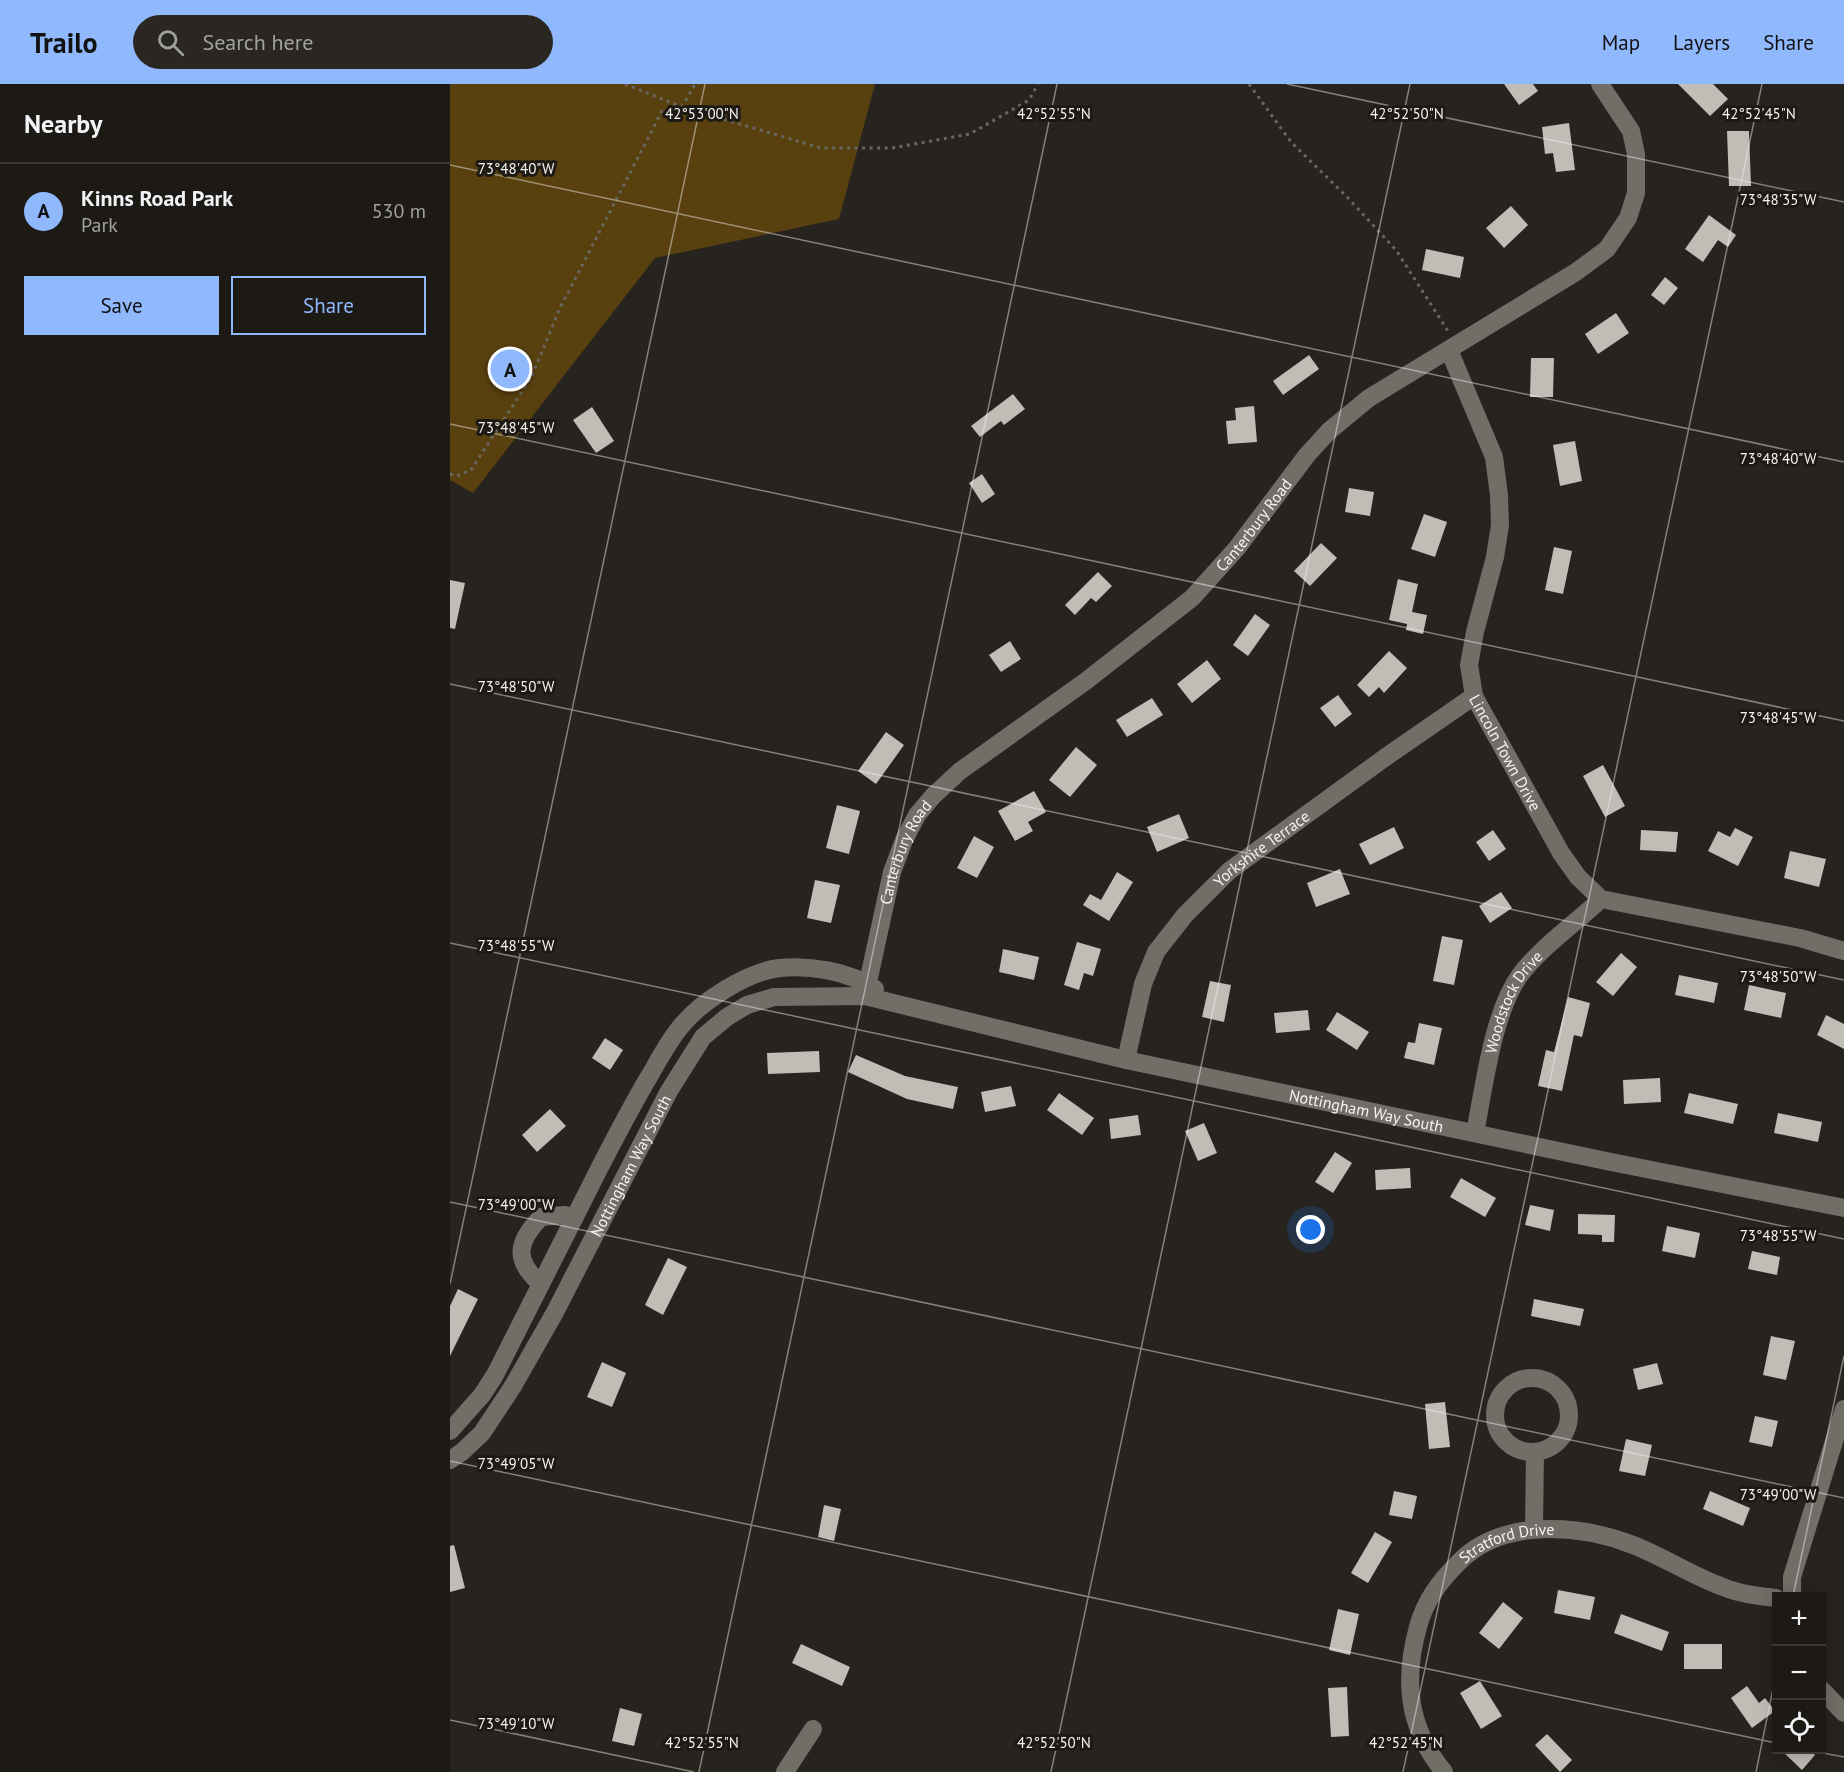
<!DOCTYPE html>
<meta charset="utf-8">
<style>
body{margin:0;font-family:"PT Sans",sans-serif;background:#2a2723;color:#f1f3f6}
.controls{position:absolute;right:18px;bottom:18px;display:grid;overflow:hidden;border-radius:0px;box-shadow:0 3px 15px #0003}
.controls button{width:54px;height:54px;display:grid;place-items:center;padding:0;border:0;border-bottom:2px solid #3b3835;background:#1d1a16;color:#f1f3f6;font:30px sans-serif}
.you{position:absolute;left:861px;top:1146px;width:21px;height:21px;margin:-15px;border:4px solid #fff;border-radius:50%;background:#1a73e8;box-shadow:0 0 0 9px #1a73e833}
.badge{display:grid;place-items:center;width:39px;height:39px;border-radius:50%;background:#8fb8fd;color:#111;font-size:20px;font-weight:700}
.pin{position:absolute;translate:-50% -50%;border:3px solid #fff;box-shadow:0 2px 6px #0006}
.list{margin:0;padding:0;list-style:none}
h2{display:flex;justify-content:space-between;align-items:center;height:78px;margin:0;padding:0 24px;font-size:26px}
h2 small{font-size:20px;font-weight:400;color:#a0a1a1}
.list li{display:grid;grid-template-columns:39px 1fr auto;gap:18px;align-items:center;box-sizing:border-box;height:96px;padding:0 24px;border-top:2px solid #3b3835}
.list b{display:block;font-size:22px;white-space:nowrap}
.list p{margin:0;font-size:20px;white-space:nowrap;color:#a0a1a1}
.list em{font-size:20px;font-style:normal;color:#a0a1a1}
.actions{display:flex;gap:12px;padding:18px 24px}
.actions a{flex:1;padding:14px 0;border:2px solid #8fb8fd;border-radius:0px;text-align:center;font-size:21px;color:#8fb8fd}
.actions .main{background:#8fb8fd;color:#111}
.icon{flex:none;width:33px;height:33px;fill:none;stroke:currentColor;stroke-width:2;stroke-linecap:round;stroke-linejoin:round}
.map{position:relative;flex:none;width:1394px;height:1688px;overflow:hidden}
header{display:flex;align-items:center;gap:36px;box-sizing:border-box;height:84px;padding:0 30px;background:#8fb8fd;color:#111}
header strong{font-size:28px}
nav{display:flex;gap:33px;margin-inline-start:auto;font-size:21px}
.search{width:420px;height:54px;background:#2a2723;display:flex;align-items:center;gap:15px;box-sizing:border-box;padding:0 21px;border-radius:33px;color:#a0a1a1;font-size:22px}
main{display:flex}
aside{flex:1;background:#1d1a16}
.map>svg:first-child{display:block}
</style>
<header>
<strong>Trailo</strong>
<div class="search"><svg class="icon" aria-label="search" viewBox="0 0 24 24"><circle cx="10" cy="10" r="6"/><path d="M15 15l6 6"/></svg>Search here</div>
<nav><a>Map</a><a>Layers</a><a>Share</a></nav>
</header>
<main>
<aside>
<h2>Nearby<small></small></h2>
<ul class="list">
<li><span class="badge">A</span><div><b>Kinns Road Park</b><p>Park</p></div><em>530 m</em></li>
</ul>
<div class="actions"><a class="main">Save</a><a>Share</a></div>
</aside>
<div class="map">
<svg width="1394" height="1688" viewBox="0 0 1394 1688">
<rect width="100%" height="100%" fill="#27231e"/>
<!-- green -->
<polygon fill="#59400f" points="0,0 425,0 389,135 205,174 23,409 0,396"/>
<!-- building -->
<g fill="#c0bcb6">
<polygon points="1054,0 1083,0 1088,7 1069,21"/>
<polygon points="1228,0 1263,0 1278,15 1260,32"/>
<polygon points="1119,39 1125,86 1106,88 1103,69 1095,70 1092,43"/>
<polygon points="1277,47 1299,47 1301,102 1279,102"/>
<polygon points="1061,122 1078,141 1054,164 1036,144"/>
<polygon points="1259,131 1286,151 1278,163 1268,156 1253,178 1235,165"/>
<polygon points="976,165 1014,173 1010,194 972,186"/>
<polygon points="1215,193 1228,204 1214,221 1201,211"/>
<polygon points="1166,229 1179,249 1148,270 1135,250"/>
<polygon points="859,271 869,285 833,311 823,297"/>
<polygon points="1081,274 1104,274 1103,313 1080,313"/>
<polygon points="563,310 575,325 554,341 551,337 530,353 521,342"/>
<polygon points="804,322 807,358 778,360 776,337 786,336 785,324"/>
<polygon points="142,323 164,357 146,369 123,336"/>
<polygon points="1125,357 1132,397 1110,402 1103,361"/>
<polygon points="532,390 545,410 532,419 519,399"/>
<polygon points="899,404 924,408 920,432 895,428"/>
<polygon points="974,430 997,438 985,473 961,465"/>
<polygon points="871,459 887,474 860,502 844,487"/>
<polygon points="1104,463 1122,467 1113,510 1095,506"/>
<polygon points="648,488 662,502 646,518 641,514 625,531 615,521"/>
<polygon points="948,495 968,500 962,528 977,531 973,550 956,546 957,540 939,536"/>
<polygon points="0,496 15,499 5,545 0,544"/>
<polygon points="805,530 820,541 798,572 783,561"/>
<polygon points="560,557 571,575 551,588 539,571"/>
<polygon points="939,567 957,584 934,609 929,603 919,613 907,601"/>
<polygon points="757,576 771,595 742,619 727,600"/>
<polygon points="888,611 902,630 885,643 870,624"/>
<polygon points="702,614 713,631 677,653 666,636"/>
<polygon points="436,648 454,661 426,700 408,687"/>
<polygon points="626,663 647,681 620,713 599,696"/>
<polygon points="1153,681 1175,722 1155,733 1133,692"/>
<polygon points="584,707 596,728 578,738 583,747 565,757 548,727"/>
<polygon points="387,721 410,727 399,770 376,764"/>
<polygon points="729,730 739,754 707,768 697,743"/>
<polygon points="944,743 954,764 920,781 909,760"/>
<polygon points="1285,744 1303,753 1288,782 1258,767 1268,747 1280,753"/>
<polygon points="1043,746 1056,765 1039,777 1026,758"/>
<polygon points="1191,746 1228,748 1226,768 1190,766"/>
<polygon points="524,752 544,763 527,794 507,784"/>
<polygon points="1340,767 1376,775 1369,803 1334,794"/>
<polygon points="890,785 900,810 866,823 857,799"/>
<polygon points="667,788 683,798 659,837 633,821 640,810 651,816"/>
<polygon points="365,796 390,801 381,839 357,834"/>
<polygon points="1051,808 1062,824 1040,839 1029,822"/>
<polygon points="992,852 1013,856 1004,901 983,897"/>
<polygon points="627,858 651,865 643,892 634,889 629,906 614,901"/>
<polygon points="553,865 589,873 584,896 549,888"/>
<polygon points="1171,869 1187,883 1163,912 1146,898"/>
<polygon points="1229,891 1268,899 1264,919 1225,911"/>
<polygon points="760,897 781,901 774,938 752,933"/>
<polygon points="1299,901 1336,909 1331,934 1294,926"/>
<polygon points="1118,913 1140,919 1132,953 1124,951 1112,1007 1088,1002 1096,966 1104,968"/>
<polygon points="858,926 860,946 826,949 824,929"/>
<polygon points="887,928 919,948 907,966 876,946"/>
<polygon points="1376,931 1394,940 1394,965 1367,951"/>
<polygon points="969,939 992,944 984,981 954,974 958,958 965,959"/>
<polygon points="155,954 173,966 160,986 142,974"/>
<polygon points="369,967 370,988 318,990 317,969"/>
<polygon points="406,971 455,992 508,1003 503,1025 457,1015 398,988"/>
<polygon points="1210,994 1211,1018 1174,1020 1173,996"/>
<polygon points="561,1002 566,1022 535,1028 531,1008"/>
<polygon points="609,1009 644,1034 632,1051 597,1026"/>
<polygon points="1239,1009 1288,1020 1283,1040 1234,1029"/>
<polygon points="100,1025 116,1042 87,1068 72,1051"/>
<polygon points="1328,1029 1372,1038 1368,1058 1324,1049"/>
<polygon points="688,1031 691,1051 661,1055 659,1035"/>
<polygon points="754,1039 767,1069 748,1077 735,1047"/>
<polygon points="885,1068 902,1079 883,1109 865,1098"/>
<polygon points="960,1084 961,1104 926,1106 925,1086"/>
<polygon points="1011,1094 1046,1114 1035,1133 1000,1113"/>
<polygon points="1080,1121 1104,1126 1100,1147 1075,1141"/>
<polygon points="1128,1130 1165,1131 1164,1158 1152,1158 1152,1151 1128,1150"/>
<polygon points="1217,1142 1250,1149 1245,1174 1212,1167"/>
<polygon points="1302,1167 1330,1173 1327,1191 1298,1185"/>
<polygon points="218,1174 237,1183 213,1231 195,1221"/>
<polygon points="8,1205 28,1215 0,1272 0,1222"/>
<polygon points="1084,1215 1134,1225 1130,1242 1081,1232"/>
<polygon points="1321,1252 1345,1257 1336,1296 1313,1291"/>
<polygon points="152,1278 176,1289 162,1323 137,1313"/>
<polygon points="1207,1279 1213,1300 1188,1306 1183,1285"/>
<polygon points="995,1318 1000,1363 979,1365 975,1320"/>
<polygon points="1305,1332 1328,1337 1322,1363 1299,1358"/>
<polygon points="1176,1355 1202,1361 1195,1392 1169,1387"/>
<polygon points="944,1407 967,1412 962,1435 939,1431"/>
<polygon points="1260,1407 1300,1424 1293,1442 1253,1425"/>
<polygon points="374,1421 391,1425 384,1457 368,1453"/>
<polygon points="925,1448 942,1458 918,1499 901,1489"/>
<polygon points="4,1461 15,1504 0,1508 0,1462"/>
<polygon points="1108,1506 1145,1513 1140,1536 1104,1529"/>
<polygon points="1053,1518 1073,1534 1049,1565 1029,1549"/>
<polygon points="888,1525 909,1530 900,1571 879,1566"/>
<polygon points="1171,1530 1219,1548 1212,1567 1164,1549"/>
<polygon points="351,1560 400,1583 392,1602 342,1579"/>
<rect x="1234" y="1560" width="38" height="25"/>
<polygon points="1030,1597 1052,1632 1031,1645 1010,1609"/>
<polygon points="1297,1602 1309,1619 1315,1614 1325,1627 1302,1644 1281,1614"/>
<polygon points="897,1603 899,1652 881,1653 878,1604"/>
<polygon points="170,1624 192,1630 184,1662 162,1657"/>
<polygon points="1097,1650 1122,1676 1110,1688 1085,1661"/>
<polygon points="1330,1665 1359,1665 1365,1671 1352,1686"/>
</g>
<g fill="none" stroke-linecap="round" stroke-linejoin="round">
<!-- path -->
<g stroke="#6a6762" stroke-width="3" stroke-dasharray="3 4.5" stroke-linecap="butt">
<polyline points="175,0 232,23 371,64 442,64 520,50 579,16 588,0"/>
<polyline points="799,0 841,58 898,114 946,166 998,247"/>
<polyline points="0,390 7,392 21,386 82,292 109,226 212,27 232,23 245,0"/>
</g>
<!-- minor -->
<g stroke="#716d67" stroke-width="18">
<path id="s1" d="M 999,266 L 1044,373 L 1049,411 L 1050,441 L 1045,473 L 1025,548 L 1019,581 L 1024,612 L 1111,769 L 1128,793 L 1151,815 L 1350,854 L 1394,867"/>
<path id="s2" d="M 415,912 L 442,788 L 454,756 L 467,731 L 483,712 L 510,687 L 636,597 L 742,514 L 787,464 L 857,371 L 879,347 L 919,314 L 1126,188 L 1157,165 L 1178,134 L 1186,109 L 1186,70 L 1181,47 L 1150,0"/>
<path id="s3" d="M 676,976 L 693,900 L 706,868 L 735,831 L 779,787 L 933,675 L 1024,612"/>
<path id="s4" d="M 1025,1049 C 1034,1003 1043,928 1070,891 C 1091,863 1126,839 1151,815"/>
<path d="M 91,1200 C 63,1176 67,1158 91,1133 L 115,1131 L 125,1133"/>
<circle cx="1082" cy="1331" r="37"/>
<path d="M 0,1347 L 32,1311 L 45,1291 C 80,1221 115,1152 150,1083 C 166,1052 182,1021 200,991 C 210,974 219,956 232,941 C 252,917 297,888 329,884 C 360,881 399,887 425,905"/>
<path id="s5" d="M 0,1376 L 12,1368 L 32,1349 L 63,1302 L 104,1230 L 219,1007 L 253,953 L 277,933 L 297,921 L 324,913 L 415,912 L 676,976 L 1161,1078 L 1394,1124"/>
<polyline points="1084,1444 1085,1368"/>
<polyline points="1342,1512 1342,1493 1394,1325"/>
<polyline points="1372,1606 1394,1629"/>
<polyline points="335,1688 363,1645"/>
<path id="s6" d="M 994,1688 C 958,1644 953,1597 968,1543 C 975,1517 989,1498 1008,1479 C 1051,1434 1129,1440 1183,1461 C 1214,1473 1242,1492 1273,1503 C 1290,1510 1308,1512 1326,1514"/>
</g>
</g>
<!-- ticks -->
<path fill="none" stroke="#f5f3ef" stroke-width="1.5" stroke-opacity="0.45" d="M 837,0 L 1394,118M 0,81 L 1394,378M 0,340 L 1394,637M 0,600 L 1394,896M 0,859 L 1394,1155M 0,1118 L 1394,1414M 0,1200 L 255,0M 0,1377 L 1326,1659M 1343,1512 L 1394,1272M 0,1636 L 244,1688M 1357,1666 L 1394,1673M 249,1688 L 607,0M 601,1688 L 960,0M 953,1688 L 1312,0M 1306,1688 L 1326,1590"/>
<g text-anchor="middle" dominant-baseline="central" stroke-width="6" stroke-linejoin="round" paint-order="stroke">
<!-- street labels -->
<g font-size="16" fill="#f5f3ef" stroke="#1d1a15">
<text stroke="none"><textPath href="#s2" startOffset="636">Canterbury Road</textPath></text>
<text stroke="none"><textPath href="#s1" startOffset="424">Lincoln Town Drive</textPath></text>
<text stroke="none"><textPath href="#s3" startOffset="261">Yorkshire Terrace</textPath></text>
<text stroke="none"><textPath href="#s2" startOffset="150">Canterbury Road</textPath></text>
<text stroke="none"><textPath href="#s4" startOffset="138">Woodstock Drive</textPath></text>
<text stroke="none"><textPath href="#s5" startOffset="1184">Nottingham Way South</textPath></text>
<text stroke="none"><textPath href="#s5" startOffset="348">Nottingham Way South</textPath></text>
<text stroke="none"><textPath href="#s6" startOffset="285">Stratford Drive</textPath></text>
</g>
</g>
<g font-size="15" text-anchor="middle" fill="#f5f3ef" stroke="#1d1a15" stroke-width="6" stroke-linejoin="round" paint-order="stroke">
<text x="252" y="35">42°53'00"N</text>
<text x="604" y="35">42°52'55"N</text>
<text x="957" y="35">42°52'50"N</text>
<text x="1309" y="35">42°52'45"N</text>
<text x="66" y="90">73°48'40"W</text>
<text x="1328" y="121">73°48'35"W</text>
<text x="66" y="349">73°48'45"W</text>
<text x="1328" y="380">73°48'40"W</text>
<text x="66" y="608">73°48'50"W</text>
<text x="1328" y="639">73°48'45"W</text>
<text x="66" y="867">73°48'55"W</text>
<text x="1328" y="898">73°48'50"W</text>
<text x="66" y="1126">73°49'00"W</text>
<text x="1328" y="1157">73°48'55"W</text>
<text x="66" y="1385">73°49'05"W</text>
<text x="1328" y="1416">73°49'00"W</text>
<text x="66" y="1645">73°49'10"W</text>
<text x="252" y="1664">42°52'55"N</text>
<text x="604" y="1664">42°52'50"N</text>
<text x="956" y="1664">42°52'45"N</text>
</g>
</svg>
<div class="controls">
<button>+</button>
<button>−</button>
<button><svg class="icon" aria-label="locate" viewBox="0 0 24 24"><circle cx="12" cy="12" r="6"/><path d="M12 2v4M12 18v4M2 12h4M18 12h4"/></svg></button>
</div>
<div class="you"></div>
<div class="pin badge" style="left:60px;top:285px">A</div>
</div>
</main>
